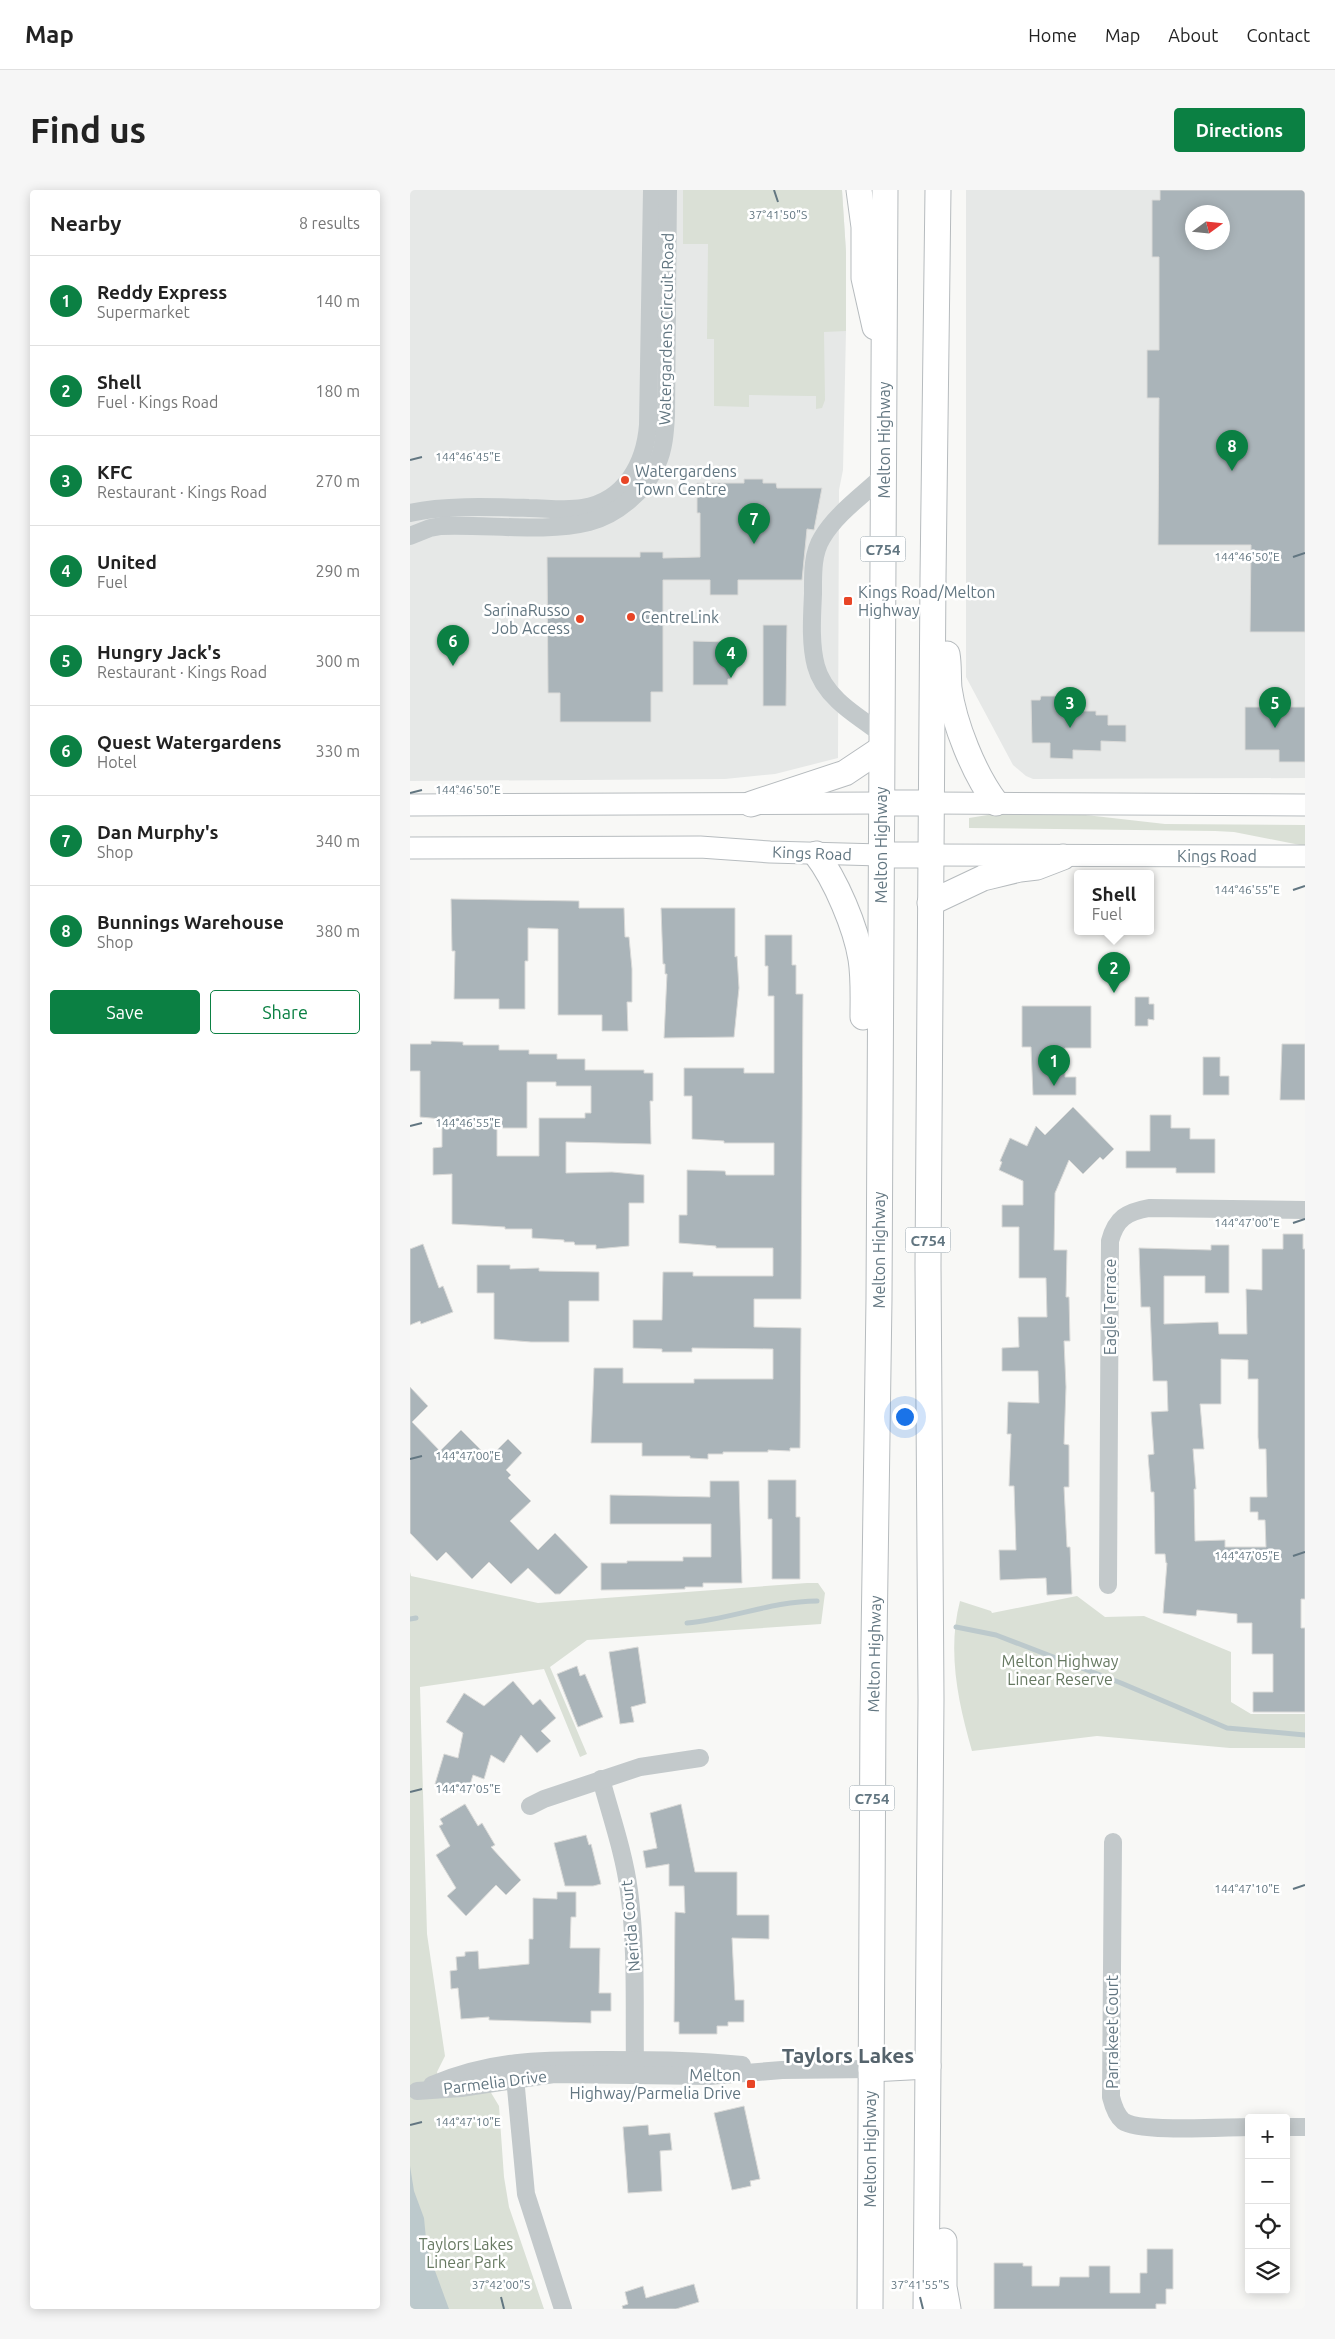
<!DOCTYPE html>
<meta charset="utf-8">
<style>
body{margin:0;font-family:Ubuntu,sans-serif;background:#f6f6f6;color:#222}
.controls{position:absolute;right:15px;bottom:15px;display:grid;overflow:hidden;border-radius:5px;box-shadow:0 2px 12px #0003}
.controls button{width:45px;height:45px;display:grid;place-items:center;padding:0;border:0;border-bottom:1px solid #e0e0e0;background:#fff;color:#222;font:25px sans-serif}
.compass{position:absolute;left:775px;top:15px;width:45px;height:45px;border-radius:50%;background:#fff;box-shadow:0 2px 12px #0003;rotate:75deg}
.you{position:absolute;left:494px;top:1226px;width:18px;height:18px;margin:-12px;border:4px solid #fff;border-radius:50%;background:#1a73e8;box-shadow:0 0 0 8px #1a73e833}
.badge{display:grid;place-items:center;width:32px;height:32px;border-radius:50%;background:#0b8043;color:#fff;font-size:16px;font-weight:700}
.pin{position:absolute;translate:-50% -41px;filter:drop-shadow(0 1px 2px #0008)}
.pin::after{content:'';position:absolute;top:26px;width:18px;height:15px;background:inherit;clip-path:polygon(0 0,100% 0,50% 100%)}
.popup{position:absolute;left:664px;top:680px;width:80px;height:65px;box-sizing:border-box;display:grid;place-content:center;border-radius:5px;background:#fff;filter:drop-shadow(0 1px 4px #0005);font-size:16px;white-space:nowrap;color:#767676}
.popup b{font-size:19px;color:#222}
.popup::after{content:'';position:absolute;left:50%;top:100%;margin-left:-10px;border:10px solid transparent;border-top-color:#fff}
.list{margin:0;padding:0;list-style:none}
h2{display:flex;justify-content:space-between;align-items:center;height:65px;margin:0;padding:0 20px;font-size:21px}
h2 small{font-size:16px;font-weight:400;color:#767676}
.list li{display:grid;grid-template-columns:32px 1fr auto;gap:15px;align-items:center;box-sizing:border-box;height:90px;padding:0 20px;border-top:1px solid #e0e0e0}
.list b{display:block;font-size:19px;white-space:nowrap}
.list p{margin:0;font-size:16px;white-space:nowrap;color:#767676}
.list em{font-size:16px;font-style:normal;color:#767676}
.actions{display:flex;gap:10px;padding:15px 20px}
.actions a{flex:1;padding:11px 0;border:1px solid #0b8043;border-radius:5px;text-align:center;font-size:18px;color:#0b8043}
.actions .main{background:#0b8043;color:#fff}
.icon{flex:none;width:28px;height:28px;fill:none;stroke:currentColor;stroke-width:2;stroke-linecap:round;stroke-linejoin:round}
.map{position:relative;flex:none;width:895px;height:2119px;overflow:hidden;border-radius:5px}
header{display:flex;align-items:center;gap:30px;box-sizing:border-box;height:70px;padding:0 25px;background:#fff;border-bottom:1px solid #e0e0e0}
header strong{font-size:24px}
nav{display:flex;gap:28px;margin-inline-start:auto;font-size:18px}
.intro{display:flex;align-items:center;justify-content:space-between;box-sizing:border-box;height:120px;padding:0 30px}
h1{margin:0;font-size:35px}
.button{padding:12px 22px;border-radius:5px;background:#0b8043;color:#fff;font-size:18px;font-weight:700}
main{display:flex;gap:30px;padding:0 30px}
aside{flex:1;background:#fff;border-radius:5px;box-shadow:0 2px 12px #0003}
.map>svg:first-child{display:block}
</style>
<header>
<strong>Map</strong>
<nav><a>Home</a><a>Map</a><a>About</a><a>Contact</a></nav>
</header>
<div class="intro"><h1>Find us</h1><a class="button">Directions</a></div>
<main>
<aside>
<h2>Nearby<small>8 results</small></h2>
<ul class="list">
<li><span class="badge">1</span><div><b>Reddy Express</b><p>Supermarket</p></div><em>140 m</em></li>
<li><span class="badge">2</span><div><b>Shell</b><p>Fuel · Kings Road</p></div><em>180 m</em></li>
<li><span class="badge">3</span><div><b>KFC</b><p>Restaurant · Kings Road</p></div><em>270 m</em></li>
<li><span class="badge">4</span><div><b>United</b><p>Fuel</p></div><em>290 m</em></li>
<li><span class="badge">5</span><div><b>Hungry Jack's</b><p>Restaurant · Kings Road</p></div><em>300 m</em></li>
<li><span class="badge">6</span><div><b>Quest Watergardens</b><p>Hotel</p></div><em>330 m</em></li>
<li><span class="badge">7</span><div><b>Dan Murphy's</b><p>Shop</p></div><em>340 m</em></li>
<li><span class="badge">8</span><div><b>Bunnings Warehouse</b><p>Shop</p></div><em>380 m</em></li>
</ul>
<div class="actions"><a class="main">Save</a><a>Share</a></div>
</aside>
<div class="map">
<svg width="895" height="2119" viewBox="0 0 895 2119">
<rect width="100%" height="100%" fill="#f8f8f6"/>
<!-- built -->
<g fill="#e6e8e7" fill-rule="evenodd">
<polygon points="0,0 432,0 436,62 436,141 433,280 429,300 428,568 365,584 315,589 0,591"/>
<path d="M 556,0 L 895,0 L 895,588 L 623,589 L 616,586 L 603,575 L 556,487 ZM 782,22 L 812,22 L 812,52 L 782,52 Z"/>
</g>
<!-- green -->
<g fill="#dae0d6">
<polygon points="273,0 432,0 436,62 436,141 414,142 415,210 412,218 406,219 406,206 399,206 339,205 339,217 304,216 304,149 297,149 298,54 273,54"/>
<polygon points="590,623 667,624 755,634 895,635 895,656 824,642 805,641 559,638 559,628"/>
<polygon points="0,1382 1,1386 128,1413 397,1393 408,1393 415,1403 411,1434 177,1450 140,1477 177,1564 170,1567 134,1479 10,1497 17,1744 35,1866 27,1882 32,1907 80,1901 89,1916 94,1987 99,2017 134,2119 0,2119"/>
<path d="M 667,1406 L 695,1427 L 734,1426 L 821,1462 L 821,1512 L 841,1524 L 895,1524 L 895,1558 L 820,1558 L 687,1546 L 562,1561 C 548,1512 537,1461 550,1411 L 581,1421 L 582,1423 Z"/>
</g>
<!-- water -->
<polygon fill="#bcc9cc" points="0,1976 4,2001 14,2028 17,2059 39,2119 0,2119"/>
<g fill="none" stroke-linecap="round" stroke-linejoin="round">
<!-- stream -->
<g stroke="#bcc9cc" stroke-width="5">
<polyline points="0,1429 6,1428"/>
<path d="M 277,1433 C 321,1429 363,1411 407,1411"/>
<polyline points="546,1437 586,1445 711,1493 817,1538 895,1545"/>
</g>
</g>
<!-- building -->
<g fill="#aab4b9" stroke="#dadad8" fill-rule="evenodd">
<path d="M 750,0 L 895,0 L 895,442 L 840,442 L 841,355 L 748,355 L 749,208 L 737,208 L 737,160 L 749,160 L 749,67 L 742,67 L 742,10 L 750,10 ZM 782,22 L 812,22 L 812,52 L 782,52 Z"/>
<polygon points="334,289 353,289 353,293 366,293 367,298 412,298 404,340 397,339 392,390 328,390 328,405 300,405 300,390 253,390 253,502 241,502 241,532 150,532 150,503 138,503 137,367 230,367 230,362 253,362 253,368 290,367 290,323 287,323 287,293 334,293"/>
<polygon points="353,435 377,435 376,516 353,516"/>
<polygon points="283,451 318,452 318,457 322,457 321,489 318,489 318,495 283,495"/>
<polygon points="631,506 653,506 653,521 686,521 686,525 698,525 698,535 716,535 716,552 691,551 691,561 663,560 663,569 640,568 640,553 622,553 621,510 630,510"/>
<polygon points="835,517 895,517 895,572 869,572 869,560 835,560"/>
<polygon points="41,709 169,711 169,718 214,718 215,747 219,747 222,779 222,812 217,812 218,841 192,841 192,825 148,825 148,739 118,738 118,771 115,771 115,819 89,819 89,809 44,809 45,761 42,761"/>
<polygon points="251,718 325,718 325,767 327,766 329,798 324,847 254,848 257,784 255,784 255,774 253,774"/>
<polygon points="355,745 382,745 382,775 386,775 386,804 393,804 391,1109 344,1109 344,1137 391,1138 390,1258 380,1258 380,1261 358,1260 358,1262 313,1262 313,1264 298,1264 298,1269 280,1268 280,1266 232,1266 232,1253 181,1253 184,1178 213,1178 213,1193 284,1193 284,1189 363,1189 363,1159 282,1158 282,1162 252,1162 252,1159 223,1158 223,1130 252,1130 253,1082 283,1082 283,1086 363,1086 363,1058 306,1058 306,1056 269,1053 269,1025 277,1025 277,980 315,981 316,985 364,985 364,953 314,953 314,951 282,949 282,906 274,906 274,878 334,878 334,883 364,883 364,806 358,806 358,776 355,776"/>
<polygon points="725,807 739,807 739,814 744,814 744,830 738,829 738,836 725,836"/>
<polygon points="612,816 681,816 681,858 655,858 655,887 666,887 666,905 623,905 621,857 612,857"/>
<path d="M 21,851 L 53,852 L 53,855 L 89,855 L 89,860 L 119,860 L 119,864 L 147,864 L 147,869 L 175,869 L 175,880 L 234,880 L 234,883 L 243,883 L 243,911 L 240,911 L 241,954 L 156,952 L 156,983 L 202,982 L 234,985 L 234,1013 L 219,1013 L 219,1056 L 186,1059 L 186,1055 L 165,1055 L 164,1052 L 154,1052 L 154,1050 L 122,1048 L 122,1039 L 95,1039 L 95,1037 L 42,1034 L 42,984 L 23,985 L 23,958 L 32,957 L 32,929 L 10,927 L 10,881 L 0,881 L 0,854 L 21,854 ZM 117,892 L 146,892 L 146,896 L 181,896 L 181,923 L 175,923 L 175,928 L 129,928 L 129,966 L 87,966 L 87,938 L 117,938 Z"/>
<polygon points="872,854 895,854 895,910 870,910"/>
<polygon points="793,867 810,867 810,886 819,886 819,905 793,905"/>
<polygon points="663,917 704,959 693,970 690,967 673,984 659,970 645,1003 644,1060 657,1060 656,1107 659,1107 660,1151 654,1151 656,1197 654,1254 659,1255 659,1297 654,1297 657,1357 660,1357 662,1404 637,1405 636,1388 590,1390 589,1360 606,1360 604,1296 599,1296 601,1244 597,1244 598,1212 629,1213 628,1181 592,1181 592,1158 609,1157 608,1127 637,1127 636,1088 609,1088 609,1037 592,1037 592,1015 613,1015 613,991 589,980 592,972 590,971 600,948 617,956 626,936 635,945"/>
<polygon points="740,925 761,925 761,938 780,938 780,949 805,949 805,983 766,983 766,978 716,978 716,961 740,961"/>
<path d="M 873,1044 L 893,1044 L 893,1059 L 895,1059 L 895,1409 L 891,1409 L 891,1438 L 895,1438 L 895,1522 L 843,1522 L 843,1502 L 863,1502 L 863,1464 L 842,1464 L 842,1433 L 827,1433 L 827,1424 L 787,1420 L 786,1426 L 753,1423 L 757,1373 L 756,1373 L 755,1364 L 745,1364 L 744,1302 L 741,1302 L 738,1265 L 744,1264 L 741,1222 L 758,1221 L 757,1191 L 743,1191 L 740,1117 L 731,1117 L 729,1058 L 801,1060 L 801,1055 L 819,1055 L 819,1103 L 795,1103 L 795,1086 L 754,1086 L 754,1134 L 808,1132 L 809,1144 L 837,1144 L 836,1099 L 852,1100 L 852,1059 L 873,1059 ZM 811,1169 L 838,1170 L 838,1189 L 848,1189 L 848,1247 L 849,1259 L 856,1259 L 857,1307 L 840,1307 L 840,1322 L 848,1322 L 848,1330 L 855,1330 L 856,1357 L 815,1357 L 815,1350 L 785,1351 L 784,1299 L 786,1299 L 783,1259 L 794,1259 L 790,1214 L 811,1214 Z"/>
<polygon points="13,1054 29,1098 33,1096 43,1122 11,1134 10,1131 0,1135 0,1059"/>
<polygon points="67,1075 100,1075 100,1079 129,1078 129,1081 189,1082 189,1111 159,1111 159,1152 121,1152 84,1149 84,1103 67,1103"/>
<polygon points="0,1197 18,1216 2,1232 30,1261 51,1240 74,1263 77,1260 82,1265 98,1249 112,1263 96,1280 101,1285 98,1288 121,1311 100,1331 128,1360 145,1343 178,1377 150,1404 145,1404 118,1378 101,1394 79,1372 62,1389 36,1362 27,1371 0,1343"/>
<polygon points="358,1290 386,1290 386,1327 390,1327 390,1389 362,1389 362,1329 358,1329"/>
<polygon points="300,1291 329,1291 332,1393 293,1393 293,1397 275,1397 275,1399 191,1400 191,1373 217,1373 217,1371 273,1371 273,1367 301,1367 301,1334 200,1334 200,1305 300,1307"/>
<polygon points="228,1457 236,1513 221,1517 224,1532 210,1534 199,1462"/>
<polygon points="167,1476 170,1486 175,1484 193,1527 168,1537 147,1484"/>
<polygon points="103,1491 123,1515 130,1509 146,1528 131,1541 141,1551 127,1563 111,1545 94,1573 81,1565 74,1589 63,1585 57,1604 25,1594 34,1564 48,1568 53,1543 36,1532 54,1503 74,1516"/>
<polygon points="55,1614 68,1636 72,1633 85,1655 81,1657 111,1690 96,1705 86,1695 56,1726 37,1706 46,1698 26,1665 40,1656 29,1636 33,1634 30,1629"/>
<polygon points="271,1614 285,1682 327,1682 327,1725 359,1725 359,1749 322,1748 325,1810 334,1810 334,1832 318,1832 318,1836 307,1836 307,1844 269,1844 269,1832 264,1832 265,1722 275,1723 274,1696 259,1696 259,1674 236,1678 233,1661 247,1658 240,1623"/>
<polygon points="176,1645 179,1655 181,1654 191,1694 183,1696 155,1696 144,1653"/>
<polygon points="147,1702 166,1702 166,1727 161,1727 160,1758 190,1758 189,1803 201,1803 201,1821 181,1821 181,1833 79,1830 79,1827 51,1829 48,1798 41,1799 40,1781 47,1780 46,1767 55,1766 55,1762 68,1761 69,1779 119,1774 119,1749 123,1749 123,1708 147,1709"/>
<polygon points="334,1916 350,1989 340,1991 341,1996 322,2000 304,1923"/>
<polygon points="238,1935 239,1945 260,1943 262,1960 250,1961 252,2001 218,2003 213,1937"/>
<polygon points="737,2059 763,2059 763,2099 756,2099 756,2114 746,2114 746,2119 584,2119 584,2073 613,2073 613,2076 622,2076 622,2096 649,2096 650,2087 679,2087 679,2076 700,2076 700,2103 730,2103 730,2083 737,2083"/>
<polygon points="284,2094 289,2112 266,2119 213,2119 212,2116 218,2114 215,2102 233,2096 236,2108"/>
</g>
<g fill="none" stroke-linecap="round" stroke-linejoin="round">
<!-- major casing -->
<g stroke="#b7bcbf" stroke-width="23">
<g id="major">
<polyline points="521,613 895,615"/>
<polyline points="0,615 471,613"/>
<polyline points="0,658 290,657 360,662 471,665"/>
<polyline points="521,665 895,666"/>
</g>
</g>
<!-- highway casing -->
<g stroke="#b6bbbe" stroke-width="27">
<g id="highway">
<polyline points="449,0 454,37 454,88 465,137"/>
<path d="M 537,464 C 539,475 538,487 539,498 C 544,534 564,584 586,613"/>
<polyline points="471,613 521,613"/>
<polyline points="341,614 435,583 471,559"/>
<path d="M 406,664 C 426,690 446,738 451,769 C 454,788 453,808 453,827"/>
<polyline points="471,665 521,665"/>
<polyline points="520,713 573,688 610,679 627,677 653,667"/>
<polyline points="461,1879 518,1876"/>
<polyline points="534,2051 534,2097 538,2119"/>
<polyline points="460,2119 463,1520 469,1109 475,0"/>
<polyline points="516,2119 521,1509 518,1076 523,388 528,0"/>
</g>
</g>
<!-- minor -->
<g stroke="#c3c9cb" stroke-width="18">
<path d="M 0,323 C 33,315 84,317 119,318 C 136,318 155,321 173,318 C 215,311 235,274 238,235 L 242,0"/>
<path d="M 0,346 L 20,338 L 31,336 C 78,334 135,343 179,332 C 207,325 236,300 247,274 C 254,259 255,242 256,226 L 258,0"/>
<path d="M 471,543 C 447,526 414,507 406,476 C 400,454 402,426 403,404 C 403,386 402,364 412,348 C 426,324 453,305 473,286"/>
<path d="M 698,1395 L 700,1051 C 706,1028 717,1022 739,1018 L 895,1020"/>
<path d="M 191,1589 C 201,1626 214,1663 219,1701 C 227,1760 224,1820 225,1880"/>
<polyline points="120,1616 134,1609 230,1577 290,1568"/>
<path d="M 703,1652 L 701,1907 C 703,1915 706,1925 713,1931 C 729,1943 815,1937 839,1937"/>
<polyline points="104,1877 116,2004 153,2119"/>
<path d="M 22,1895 C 83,1869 134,1870 198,1870 C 243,1870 288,1870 332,1875"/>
<polyline points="7,1901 51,1898 144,1884 299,1886 372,1880 461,1879"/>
<polyline points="876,1937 895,1937"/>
</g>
<!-- major -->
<use href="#major" stroke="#fff" stroke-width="21"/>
<!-- highway -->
<use href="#highway" stroke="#fff" stroke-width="25"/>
</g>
<!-- ticks -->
<path fill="none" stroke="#627681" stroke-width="2" d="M 364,0 L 368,12M 0,270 L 12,267M 883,367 L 895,363M 0,603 L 12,600M 883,700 L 895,696M 0,936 L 12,933M 883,1033 L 895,1029M 0,1269 L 12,1266M 883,1366 L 895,1362M 0,1602 L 12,1599M 883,1699 L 895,1695M 0,1935 L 12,1932M 91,2107 L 94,2119M 510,2107 L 513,2119"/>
<!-- markers -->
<g fill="#e84526" stroke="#fff" stroke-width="2">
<circle cx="215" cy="290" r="5"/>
<rect x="433" y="406" width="10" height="10" rx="2.5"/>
<circle cx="221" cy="427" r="5"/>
<circle cx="170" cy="429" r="5"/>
<rect x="336" y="1889" width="10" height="10" rx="2.5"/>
</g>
<g text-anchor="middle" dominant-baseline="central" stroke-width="5" stroke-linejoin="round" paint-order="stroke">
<!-- shield labels -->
<g fill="#fff" stroke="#919fa7" stroke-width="1">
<rect x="450.5" y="346.5" width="45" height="25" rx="4"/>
<rect x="495.5" y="1037.5" width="45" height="25" rx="4"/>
<rect x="439.5" y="1595.5" width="45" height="25" rx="4"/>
</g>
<g font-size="15" font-weight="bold" fill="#627681">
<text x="473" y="359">C754</text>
<text x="518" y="1050">C754</text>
<text x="462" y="1608">C754</text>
</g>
<!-- street labels -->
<g font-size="16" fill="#627681" stroke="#fff">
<text transform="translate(256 139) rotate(-89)">Watergardens Circuit Road</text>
<text transform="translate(474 250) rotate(-90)">Melton Highway</text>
<text transform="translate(471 655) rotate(-90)">Melton Highway</text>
<text transform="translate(402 663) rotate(2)">Kings Road</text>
<text x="807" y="666">Kings Road</text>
<text transform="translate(469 1060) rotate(-90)">Melton Highway</text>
<text transform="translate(700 1117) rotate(-90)">Eagle Terrace</text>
<text transform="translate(464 1464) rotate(-89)">Melton Highway</text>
<text transform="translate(220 1736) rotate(-95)">Nerida Court</text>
<text transform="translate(702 1842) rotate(-90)">Parrakeet Court</text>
<text transform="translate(85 1892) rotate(-7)">Parmelia Drive</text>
<text transform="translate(460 1959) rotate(-90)">Melton Highway</text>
</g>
<!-- poi labels -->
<g font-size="16" fill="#627681" stroke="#fff" text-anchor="start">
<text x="225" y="281">Watergardens<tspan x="225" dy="18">Town Centre</tspan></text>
<text x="448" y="402">Kings Road/Melton<tspan x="448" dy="18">Highway</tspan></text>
<text x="160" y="420" text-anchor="end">SarinaRusso<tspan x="160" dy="18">Job Access</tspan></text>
<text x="231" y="427">CentreLink</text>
<text x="331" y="1885" text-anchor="end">Melton<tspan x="331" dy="18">Highway/Parmelia Drive</tspan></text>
</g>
<!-- park labels -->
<g font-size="16" fill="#677962" stroke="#fff">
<text x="650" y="1471">Melton Highway<tspan x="650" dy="18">Linear Reserve</tspan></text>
<text x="56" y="2054">Taylors Lakes<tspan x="56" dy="18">Linear Park</tspan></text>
</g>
<!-- district labels -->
<g font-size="21" font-weight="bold" fill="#55636c" stroke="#fff">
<text x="438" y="1865">Taylors Lakes</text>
</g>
</g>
<g font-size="12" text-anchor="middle" fill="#627681" stroke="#fff" stroke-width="5" stroke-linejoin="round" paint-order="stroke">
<text x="368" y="29">37°41'50"S</text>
<text x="58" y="271">144°46'45"E</text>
<text x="837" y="371">144°46'50"E</text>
<text x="58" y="604">144°46'50"E</text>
<text x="837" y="704">144°46'55"E</text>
<text x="58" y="937">144°46'55"E</text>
<text x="837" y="1037">144°47'00"E</text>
<text x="58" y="1270">144°47'00"E</text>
<text x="837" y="1370">144°47'05"E</text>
<text x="58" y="1603">144°47'05"E</text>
<text x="837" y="1703">144°47'10"E</text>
<text x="58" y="1936">144°47'10"E</text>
<text x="91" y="2099">37°42'00"S</text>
<text x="510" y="2099">37°41'55"S</text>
</g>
</svg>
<div class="controls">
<button>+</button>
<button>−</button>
<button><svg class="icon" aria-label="locate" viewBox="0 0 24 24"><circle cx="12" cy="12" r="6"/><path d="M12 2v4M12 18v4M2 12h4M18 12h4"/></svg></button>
<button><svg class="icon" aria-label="layers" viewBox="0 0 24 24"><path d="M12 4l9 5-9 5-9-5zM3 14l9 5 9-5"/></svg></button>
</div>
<svg class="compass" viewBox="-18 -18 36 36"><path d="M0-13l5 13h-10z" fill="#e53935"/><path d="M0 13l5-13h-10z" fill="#767676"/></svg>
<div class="you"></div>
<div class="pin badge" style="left:644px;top:896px">1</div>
<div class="pin badge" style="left:704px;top:803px">2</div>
<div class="popup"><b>Shell</b>Fuel</div>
<div class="pin badge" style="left:660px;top:538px">3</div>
<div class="pin badge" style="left:321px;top:488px">4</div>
<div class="pin badge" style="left:865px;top:538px">5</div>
<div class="pin badge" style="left:43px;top:476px">6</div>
<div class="pin badge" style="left:344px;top:354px">7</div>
<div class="pin badge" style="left:822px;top:281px">8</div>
</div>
</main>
